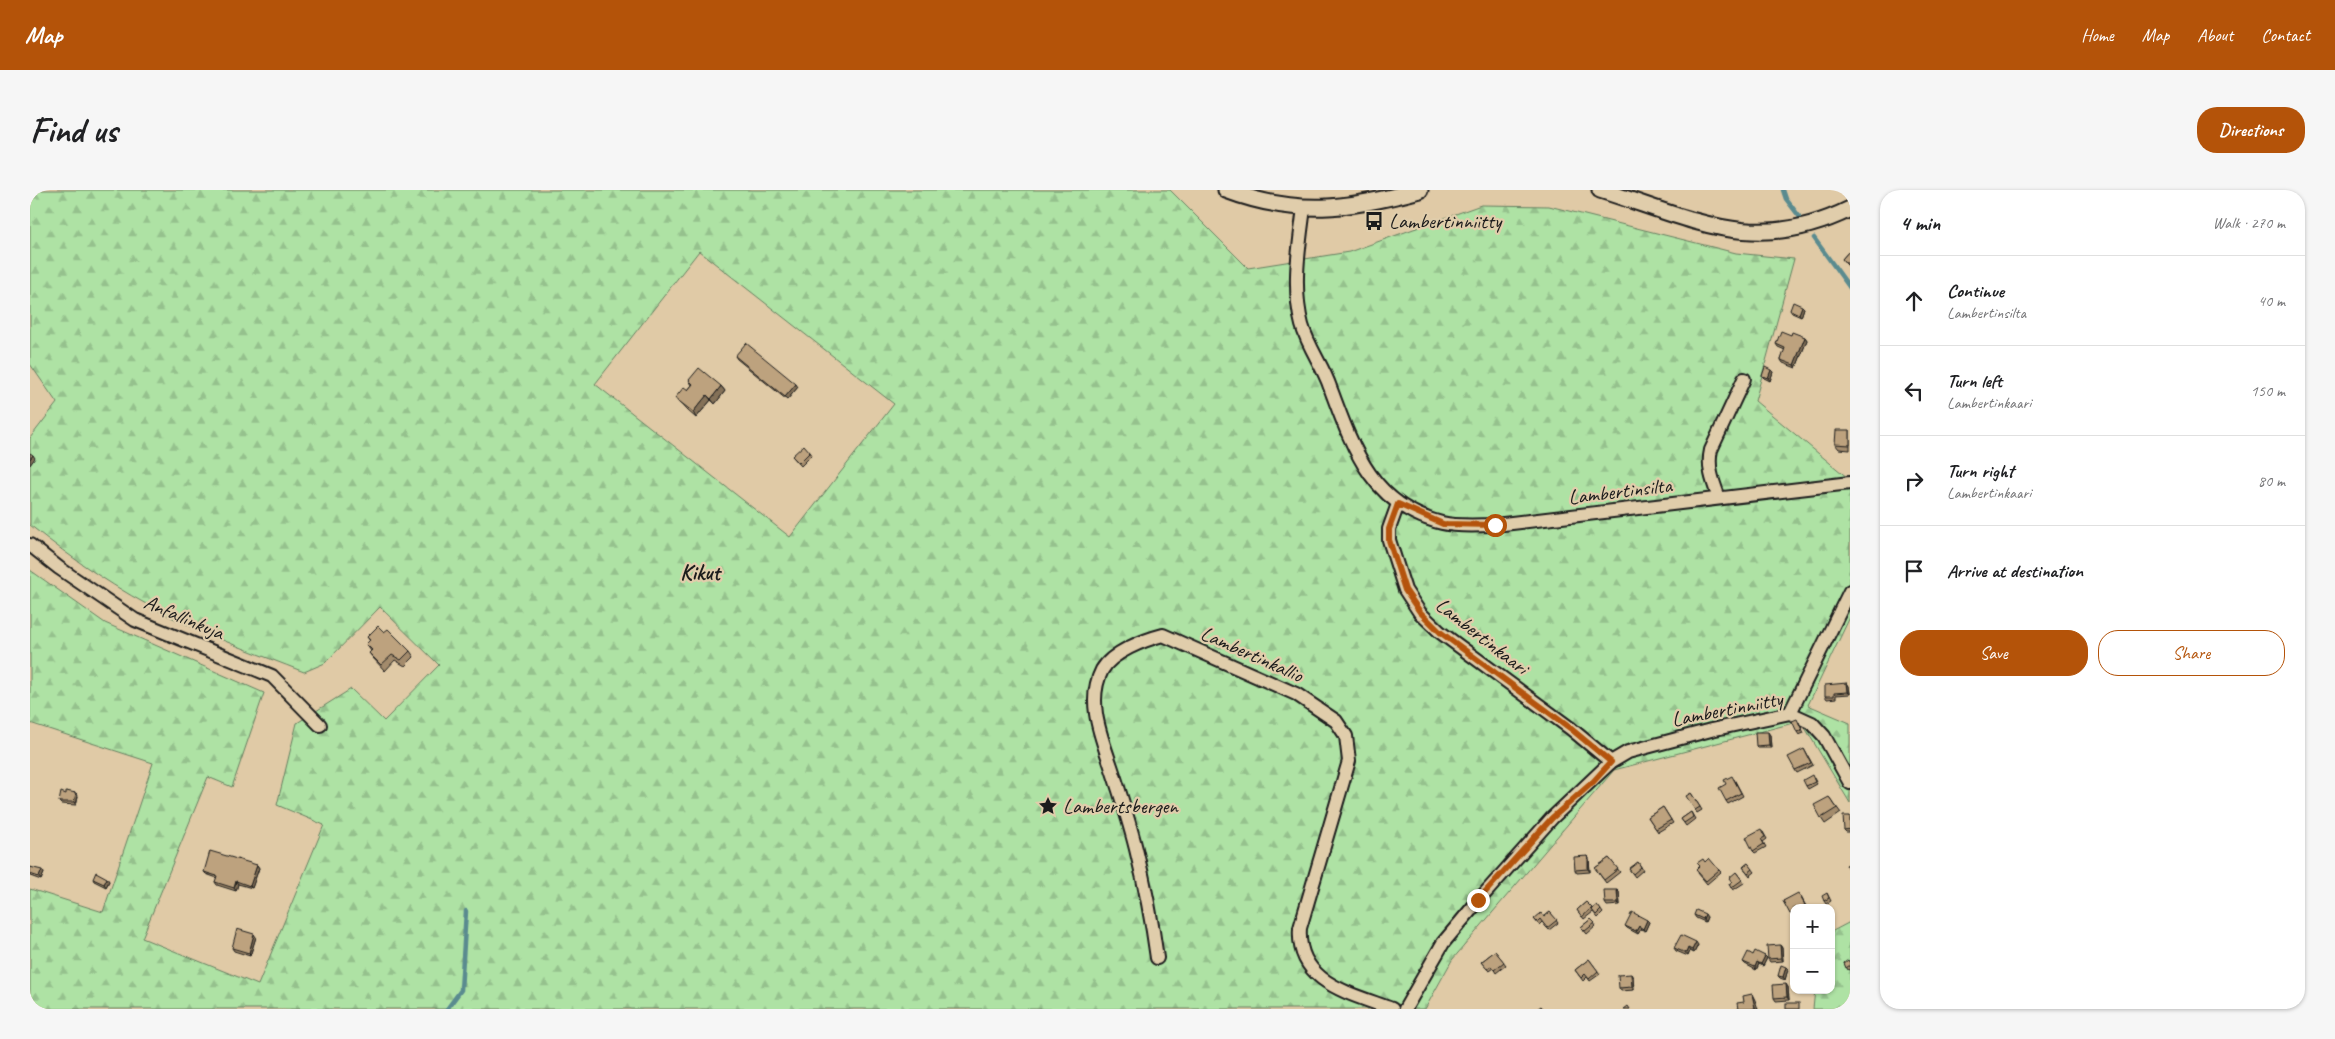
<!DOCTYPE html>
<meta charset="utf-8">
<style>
body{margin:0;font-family:Caveat,sans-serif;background:#f6f6f6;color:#202124}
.controls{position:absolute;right:15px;bottom:15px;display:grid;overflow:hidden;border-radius:10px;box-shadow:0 1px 4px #0004}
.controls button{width:45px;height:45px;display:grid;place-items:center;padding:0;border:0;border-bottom:1px solid #e0e0e0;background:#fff;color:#202124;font:25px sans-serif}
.stop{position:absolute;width:15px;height:15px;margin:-11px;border:4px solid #b45309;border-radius:50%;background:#fff}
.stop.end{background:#b45309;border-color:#fff;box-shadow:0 1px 5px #0008}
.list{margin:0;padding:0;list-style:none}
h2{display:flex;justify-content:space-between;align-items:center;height:65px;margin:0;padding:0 20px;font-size:21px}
h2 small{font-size:16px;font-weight:400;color:#757577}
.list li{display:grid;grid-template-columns:32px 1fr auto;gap:15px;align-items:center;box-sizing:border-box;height:90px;padding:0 20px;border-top:1px solid #e0e0e0}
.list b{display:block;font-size:19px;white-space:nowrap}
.list p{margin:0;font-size:16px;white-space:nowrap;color:#757577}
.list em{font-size:16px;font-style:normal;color:#757577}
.actions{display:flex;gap:10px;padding:15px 20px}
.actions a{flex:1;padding:11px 0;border:1px solid #b45309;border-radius:20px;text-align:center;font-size:18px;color:#b45309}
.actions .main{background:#b45309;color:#fff}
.icon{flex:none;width:28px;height:28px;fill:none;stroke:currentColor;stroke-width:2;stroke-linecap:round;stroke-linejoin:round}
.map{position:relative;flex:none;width:1820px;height:819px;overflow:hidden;border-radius:20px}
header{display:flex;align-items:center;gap:30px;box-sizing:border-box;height:70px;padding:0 25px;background:#b45309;color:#fff}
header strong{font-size:24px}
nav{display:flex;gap:28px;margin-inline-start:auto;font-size:18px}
.intro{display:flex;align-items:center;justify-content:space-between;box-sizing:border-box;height:120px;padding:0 30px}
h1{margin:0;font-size:35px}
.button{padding:12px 22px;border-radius:20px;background:#b45309;color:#fff;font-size:18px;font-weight:700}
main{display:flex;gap:30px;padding:0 30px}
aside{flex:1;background:#fff;border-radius:20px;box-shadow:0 1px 4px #0004}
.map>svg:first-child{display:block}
</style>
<header>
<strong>Map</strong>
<nav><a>Home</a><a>Map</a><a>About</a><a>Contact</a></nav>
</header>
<div class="intro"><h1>Find us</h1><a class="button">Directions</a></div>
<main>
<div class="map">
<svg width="1820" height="819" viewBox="0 0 1820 819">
<defs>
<pattern id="forest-firs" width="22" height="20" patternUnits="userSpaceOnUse" patternTransform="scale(1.25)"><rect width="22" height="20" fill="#aee2a4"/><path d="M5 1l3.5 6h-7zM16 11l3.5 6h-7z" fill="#95c18d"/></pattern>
</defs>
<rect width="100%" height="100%" fill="#e0caa6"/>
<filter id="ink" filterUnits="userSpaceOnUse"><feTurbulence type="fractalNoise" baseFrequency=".02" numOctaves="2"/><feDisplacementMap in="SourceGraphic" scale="10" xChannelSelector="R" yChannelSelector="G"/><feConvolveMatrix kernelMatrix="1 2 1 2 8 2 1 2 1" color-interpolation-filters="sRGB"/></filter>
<g filter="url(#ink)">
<!-- forest -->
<g fill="url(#forest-firs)" stroke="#657f60" fill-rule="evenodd">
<path d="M 0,0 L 1140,0 L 1218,78 L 1319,62 L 1451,15 L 1519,16 L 1706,63 L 1764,69 L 1725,211 L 1818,288 L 1820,298 L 1820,427 L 1778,515 L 1820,533 L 1820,613 L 1771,531 L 1584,580 L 1422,770 L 1395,819 L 0,819 L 0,699 L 73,722 L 123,573 L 0,533 L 0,380 L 75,433 L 234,503 L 202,597 L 178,587 L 112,748 L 228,795 L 294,635 L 247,615 L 267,533 L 321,499 L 354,531 L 409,475 L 350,417 L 295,473 L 274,482 C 228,464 181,447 137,425 C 89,401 42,369 0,335 L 0,248 L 27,213 L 0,174 ZM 669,61 L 864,214 L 760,347 L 565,194 Z"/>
<polygon points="1820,732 1820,819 1783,819 1785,800 1801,800 1801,742"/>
</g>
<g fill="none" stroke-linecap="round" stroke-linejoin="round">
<!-- stream -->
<g stroke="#5a8b8f" stroke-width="4.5">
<polyline points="1753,0 1756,9 1769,26"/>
<polyline points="1784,48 1820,98"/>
<polyline points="417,819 431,800 436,721"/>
</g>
<!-- minor casing -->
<g stroke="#1c1c1c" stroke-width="16">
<g id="minor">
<path d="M 1274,18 C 1269,57 1262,97 1272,135 C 1278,157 1293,176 1300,197 C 1323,259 1342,316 1412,333 C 1429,337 1448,335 1465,335 L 1820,293"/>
<path d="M 1689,308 C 1683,292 1677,277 1681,260 L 1714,189"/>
<polyline points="1368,314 1359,339 1359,350 1375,400 1390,423 1410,442 1540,538 1581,572"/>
<polyline points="0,355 29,378 105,430 242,486 290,535"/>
<polyline points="1760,523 1820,401"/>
<path d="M 1127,768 C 1122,731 1115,695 1106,659 C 1099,631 1090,603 1081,576 C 1071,546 1056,511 1072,480 C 1082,462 1114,450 1133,445 L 1266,504 L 1306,531 L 1316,546 L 1319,571 L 1270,738 C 1266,793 1320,803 1362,819"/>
<polyline points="1375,819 1413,753 1449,710 1522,628 1581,572 1598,562 1681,540 1760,523 1782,533 1794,546 1820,593"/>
</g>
</g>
<!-- tertiary casing -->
<g stroke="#1c1c1c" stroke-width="19">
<g id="tertiary">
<path d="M 1196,0 C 1267,27 1319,19 1390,0"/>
<path d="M 1570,0 C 1663,29 1725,66 1820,19"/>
</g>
</g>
<!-- minor -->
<use href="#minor" stroke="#e0cdab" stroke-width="12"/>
<!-- tertiary -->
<use href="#tertiary" stroke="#e0cdab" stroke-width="15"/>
</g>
<!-- wall -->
<g fill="#a38b6c" stroke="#1c1c1c">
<polygon points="1820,60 1820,78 1816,74 1812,69"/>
<polygon points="1774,118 1771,127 1762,123 1760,120"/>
<polygon points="1761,145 1775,147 1777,150 1766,178 1753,173 1751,170 1755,160 1748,157 1746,154"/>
<polygon points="705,166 768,197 757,210 707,169"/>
<polygon points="1743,182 1740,191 1734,188 1732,186"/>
<polygon points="659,190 691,196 695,201 685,214 681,210 666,228 649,213 645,208 658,200 662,195"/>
<polygon points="1820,240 1820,260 1809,259 1805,254"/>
<polygon points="780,262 782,265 771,276 762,266"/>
<polygon points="354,442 380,461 384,467 375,476 365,470 355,481 343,468 339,463 341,461 336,454 340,451 337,447"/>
<polygon points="1817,493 1819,496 1820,504 1806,505 1806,508 1797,509 1795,506"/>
<polygon points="1769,532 1774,543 1769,545 1767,542"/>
<polygon points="1740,545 1741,558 1728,558 1726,556"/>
<polygon points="1774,559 1783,575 1767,583 1765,580"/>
<polygon points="1784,588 1787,594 1778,599 1776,596"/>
<polygon points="1704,589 1713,606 1698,614 1696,611 1696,594"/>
<polygon points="46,603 48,606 46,615 31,614 29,612 36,604"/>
<polygon points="1661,603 1672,620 1667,623 1665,620"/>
<polygon points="1799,607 1811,623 1795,634 1791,628"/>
<polygon points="1633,617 1643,633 1628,642 1618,627"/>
<polygon points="1661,622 1665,629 1656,636 1651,629"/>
<polygon points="1820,626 1820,642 1816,642 1814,640"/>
<polygon points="1733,642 1737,649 1733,652 1736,657 1725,663 1723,661"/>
<polygon points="1558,666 1559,669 1560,682 1547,683 1545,680"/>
<polygon points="1579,668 1590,682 1576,693 1565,678"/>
<polygon points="1608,672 1613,680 1605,687 1599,679"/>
<polygon points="1675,672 1689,680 1691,682 1677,694 1668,683"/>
<polygon points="1718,673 1725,682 1720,686 1713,677"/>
<polygon points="227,675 229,678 222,698 208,694 206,701 187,695 185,692 187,688 176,684 174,682"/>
<polygon points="0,677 14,683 11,690 0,686"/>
<polygon points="1706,682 1714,693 1703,700 1699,694 1702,692"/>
<polygon points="63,689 79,691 76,697 64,691"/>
<polygon points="1587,700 1589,702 1590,715 1577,716 1575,713"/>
<polygon points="1797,703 1801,711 1796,714 1794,711"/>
<polygon points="1770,705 1777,718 1764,718 1764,726 1762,726 1753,711"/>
<polygon points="1556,712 1562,719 1567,715 1573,723 1568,728 1563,722 1554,729 1547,720"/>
<polygon points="1520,722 1528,733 1519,740 1512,732 1509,735 1504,729 1514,727"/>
<polygon points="1664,725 1677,727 1675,732 1666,728"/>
<polygon points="1561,729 1566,736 1557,744 1551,737"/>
<polygon points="1617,730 1619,732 1615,741 1611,739 1608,744 1597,738 1595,736"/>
<polygon points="226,747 220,766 204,761 202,758"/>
<polygon points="1668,755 1664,763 1660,761 1658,766 1646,761 1644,758"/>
<polygon points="1750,755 1752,758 1753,771 1740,772 1738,769"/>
<polygon points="1465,761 1476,775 1466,783 1463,778 1459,781 1451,772"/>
<polygon points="1723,765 1735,766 1737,768 1733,776 1729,774 1726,780 1715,774 1713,772"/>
<polygon points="1559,769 1570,784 1560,791 1557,787 1553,791 1545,780"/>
<polygon points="1820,772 1820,779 1818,780 1814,773"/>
<polygon points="1756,777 1758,779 1755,790 1750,788 1748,786"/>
<polygon points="1603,787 1604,800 1591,801 1589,798"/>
<polygon points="1758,797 1759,810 1746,811 1744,808"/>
</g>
<!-- shaded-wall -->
<g fill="#847158" stroke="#1c1c1c">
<polygon points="1772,116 1774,118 1771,127 1769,124"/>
<polygon points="1775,147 1777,150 1766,178 1764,175"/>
<polygon points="1741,180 1743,182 1740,191 1738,188"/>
<polygon points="766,194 768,197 757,210 755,207"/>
<polygon points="691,196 695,201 685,214 681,209"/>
<polygon points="677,205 681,210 666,228 663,222"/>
<polygon points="3,265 5,268 0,275 0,269"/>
<polygon points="1817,493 1819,496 1820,504 1818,502"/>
<polygon points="1738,542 1740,545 1741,558 1739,555"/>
<polygon points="46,603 48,606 46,615 44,612"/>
<polygon points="1558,666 1559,669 1560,682 1558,679"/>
<polygon points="227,675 229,678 222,698 220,696"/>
<polygon points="12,680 14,683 11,690 9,687"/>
<polygon points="77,688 79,691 76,697 74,694"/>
<polygon points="206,691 208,694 206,701 204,698"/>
<polygon points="1587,700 1589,702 1590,715 1588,713"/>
<polygon points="1675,724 1677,727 1675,732 1673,729"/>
<polygon points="1617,730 1619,732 1615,741 1613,739"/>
<polygon points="1609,736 1611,739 1608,744 1606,741"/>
<polygon points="224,744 226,747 220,766 219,763"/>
<polygon points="1666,752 1668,755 1664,763 1662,760"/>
<polygon points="1750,755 1752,758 1753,771 1751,768"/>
<polygon points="1658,758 1660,761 1658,766 1656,763"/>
<polygon points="1735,766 1737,768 1733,776 1731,774"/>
<polygon points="1727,772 1729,774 1726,780 1725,777"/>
<polygon points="1756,777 1758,779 1755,790 1753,787"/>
<polygon points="1601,784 1603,787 1604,800 1602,797"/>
<polygon points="1756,794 1758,797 1759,810 1757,807"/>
<polygon points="1722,804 1725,810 1728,819 1726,819 1725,818"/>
</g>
<!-- building -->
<g fill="#bda27e" stroke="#1c1c1c">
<polygon points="1820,60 1820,76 1812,69"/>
<polygon points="1763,112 1772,116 1769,124 1760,120"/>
<polygon points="1751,141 1761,145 1762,142 1775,147 1764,175 1751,170 1755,158 1746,154"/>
<polygon points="716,153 766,194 755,207 705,166"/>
<polygon points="1735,177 1741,180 1738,188 1732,186"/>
<polygon points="669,178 691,196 681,209 677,205 663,222 645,208 654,197 658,200 663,194 659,190"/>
<polygon points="1806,240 1820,240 1820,255 1805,254"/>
<polygon points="774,255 780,262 769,273 762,266"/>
<polygon points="0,263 3,265 0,269"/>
<polygon points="348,436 354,442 358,439 380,461 371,470 362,465 351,475 339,463 342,460 336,454 340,450 337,447"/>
<polygon points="1817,493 1818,502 1804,503 1804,506 1795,506 1795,495"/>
<polygon points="1767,529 1772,540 1767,542 1762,531"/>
<polygon points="1725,542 1738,542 1739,555 1726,556"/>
<polygon points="1774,559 1781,573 1765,580 1758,567"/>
<polygon points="1782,585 1785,592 1776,596 1773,590"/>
<polygon points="1702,586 1711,603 1696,611 1689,598 1696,594 1694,590"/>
<polygon points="36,601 46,603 44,612 29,612 31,602 36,604"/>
<polygon points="1661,603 1670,617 1665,620 1656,606"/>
<polygon points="1799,607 1807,618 1791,628 1784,615"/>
<polygon points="1633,617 1641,630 1626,639 1618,627"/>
<polygon points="1661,622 1663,627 1654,633 1651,629"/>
<polygon points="1813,626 1820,626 1820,639 1814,640"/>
<polygon points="1731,639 1735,647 1731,649 1734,654 1723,661 1716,647"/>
<polygon points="180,661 227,675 220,696 206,691 204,698 185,692 187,686 174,682"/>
<polygon points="1558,666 1558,679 1545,680 1544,667"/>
<polygon points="1579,668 1588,679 1574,690 1565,678"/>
<polygon points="1679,668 1689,680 1676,691 1666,680 1670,676 1667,673 1673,669 1675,672"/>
<polygon points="1608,672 1611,677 1603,684 1599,679"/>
<polygon points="1718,673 1723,679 1718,683 1713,677"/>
<polygon points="1820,673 1820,683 1816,675"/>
<polygon points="0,677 12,680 9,687 0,684"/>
<polygon points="66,682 77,688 74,694 63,689"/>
<polygon points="1706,682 1712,690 1701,698 1699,694 1702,692 1699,688"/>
<polygon points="1574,700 1587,700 1588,713 1575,713"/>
<polygon points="1768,703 1775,715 1771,718 1764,718 1764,722 1760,724 1753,711"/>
<polygon points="1797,703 1799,708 1794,711 1792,706"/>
<polygon points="1556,712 1562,718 1552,727 1547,720"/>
<polygon points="1567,715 1571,720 1566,725 1562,720"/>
<polygon points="1666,720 1675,724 1673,729 1664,725"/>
<polygon points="1520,722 1527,730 1517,738 1510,729 1507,732 1504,729 1511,723 1514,727"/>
<polygon points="1602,722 1617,730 1613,739 1609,736 1606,741 1595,736"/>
<polygon points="1561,729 1565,733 1555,741 1551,737"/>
<polygon points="207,739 224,744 219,763 202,758"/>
<polygon points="1651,745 1666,752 1662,760 1658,758 1656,763 1644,758"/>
<polygon points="1750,755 1751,768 1738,769 1737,756"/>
<polygon points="1465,761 1474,772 1464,780 1461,776 1457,779 1451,772"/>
<polygon points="1725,761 1735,766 1731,774 1727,772 1725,777 1713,772 1718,762 1723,765"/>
<polygon points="1559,769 1568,781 1559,789 1555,784 1551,788 1545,780"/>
<polygon points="1818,770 1820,773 1820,775 1816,778 1814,773"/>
<polygon points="1751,775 1756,777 1753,787 1748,786"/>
<polygon points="1601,784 1602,797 1589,798 1588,785"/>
<polygon points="1756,794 1757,807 1744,808 1743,795"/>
<polygon points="1722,804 1725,818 1721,819 1708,819 1707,813 1714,812 1713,806"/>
<rect x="1756" y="813" width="13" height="6"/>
<polygon points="1511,816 1514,819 1507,819"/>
<polygon points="1598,816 1600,819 1594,819"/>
</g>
</g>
<g fill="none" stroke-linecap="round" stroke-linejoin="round" filter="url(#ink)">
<!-- route -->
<polyline stroke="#b45309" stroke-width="6" points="1448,710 1522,628 1563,592 1581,572 1540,538 1410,442 1390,422 1375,400 1359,350 1359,339 1368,314 1413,334 1465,335"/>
</g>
<!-- icons -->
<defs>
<g id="bus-bare" transform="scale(1.5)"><path d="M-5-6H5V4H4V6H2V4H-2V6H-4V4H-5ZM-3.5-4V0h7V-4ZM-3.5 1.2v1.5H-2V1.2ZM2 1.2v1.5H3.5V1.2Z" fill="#1c1c1c" stroke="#e0cdab" stroke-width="2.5" paint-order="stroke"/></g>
<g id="sight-bare" transform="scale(1.5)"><path d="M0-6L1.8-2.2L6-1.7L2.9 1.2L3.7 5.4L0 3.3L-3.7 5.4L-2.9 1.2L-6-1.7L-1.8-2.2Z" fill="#1c1c1c" stroke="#e0cdab" stroke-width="2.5" paint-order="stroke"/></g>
</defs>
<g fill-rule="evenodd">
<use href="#bus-bare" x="1344" y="31"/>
<use href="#sight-bare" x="1018" y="616"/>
</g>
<g text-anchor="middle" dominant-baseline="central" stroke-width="4.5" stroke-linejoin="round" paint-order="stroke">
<!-- poi labels -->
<g font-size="21" fill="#1c1c1c" stroke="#e0cdab" text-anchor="start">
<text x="1359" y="31">Lambertinniitty</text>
<text x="1033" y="616">Lambertsbergen</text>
</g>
<!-- street labels -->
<g font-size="21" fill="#1c1c1c" stroke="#e0cdab">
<text transform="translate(1590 301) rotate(-7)">Lambertinsilta</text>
<text transform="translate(154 427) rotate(23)">Anfallinkuja</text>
<text transform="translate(1452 446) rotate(38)">Lambertinkaari</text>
<text transform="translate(1222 464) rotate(24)">Lambertinkallio</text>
<text transform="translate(1697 519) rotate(-11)">Lambertinniitty</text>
</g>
<!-- neighbourhood labels -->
<g font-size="22" font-weight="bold" fill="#1c1c1c" stroke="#e0cdab">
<text x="670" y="383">Kikut</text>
</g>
</g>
</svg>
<div class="controls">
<button>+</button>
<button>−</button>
</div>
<div class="stop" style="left:1465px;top:335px"></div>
<div class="stop end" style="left:1448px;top:710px"></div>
</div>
<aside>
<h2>4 min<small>Walk · 270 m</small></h2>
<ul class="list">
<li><svg class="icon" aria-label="ahead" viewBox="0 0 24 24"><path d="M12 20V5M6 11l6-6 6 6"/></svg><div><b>Continue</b><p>Lambertinsilta</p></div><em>40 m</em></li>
<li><svg class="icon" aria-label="left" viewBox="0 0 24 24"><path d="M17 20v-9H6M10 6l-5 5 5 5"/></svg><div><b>Turn left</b><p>Lambertinkaari</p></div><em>150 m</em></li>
<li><svg class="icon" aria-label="right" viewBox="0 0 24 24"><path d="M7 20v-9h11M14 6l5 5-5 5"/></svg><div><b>Turn right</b><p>Lambertinkaari</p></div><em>80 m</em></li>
<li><svg class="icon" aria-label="arrive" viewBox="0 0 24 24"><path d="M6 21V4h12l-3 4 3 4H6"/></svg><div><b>Arrive at destination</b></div></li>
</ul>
<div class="actions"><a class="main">Save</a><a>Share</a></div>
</aside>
</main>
